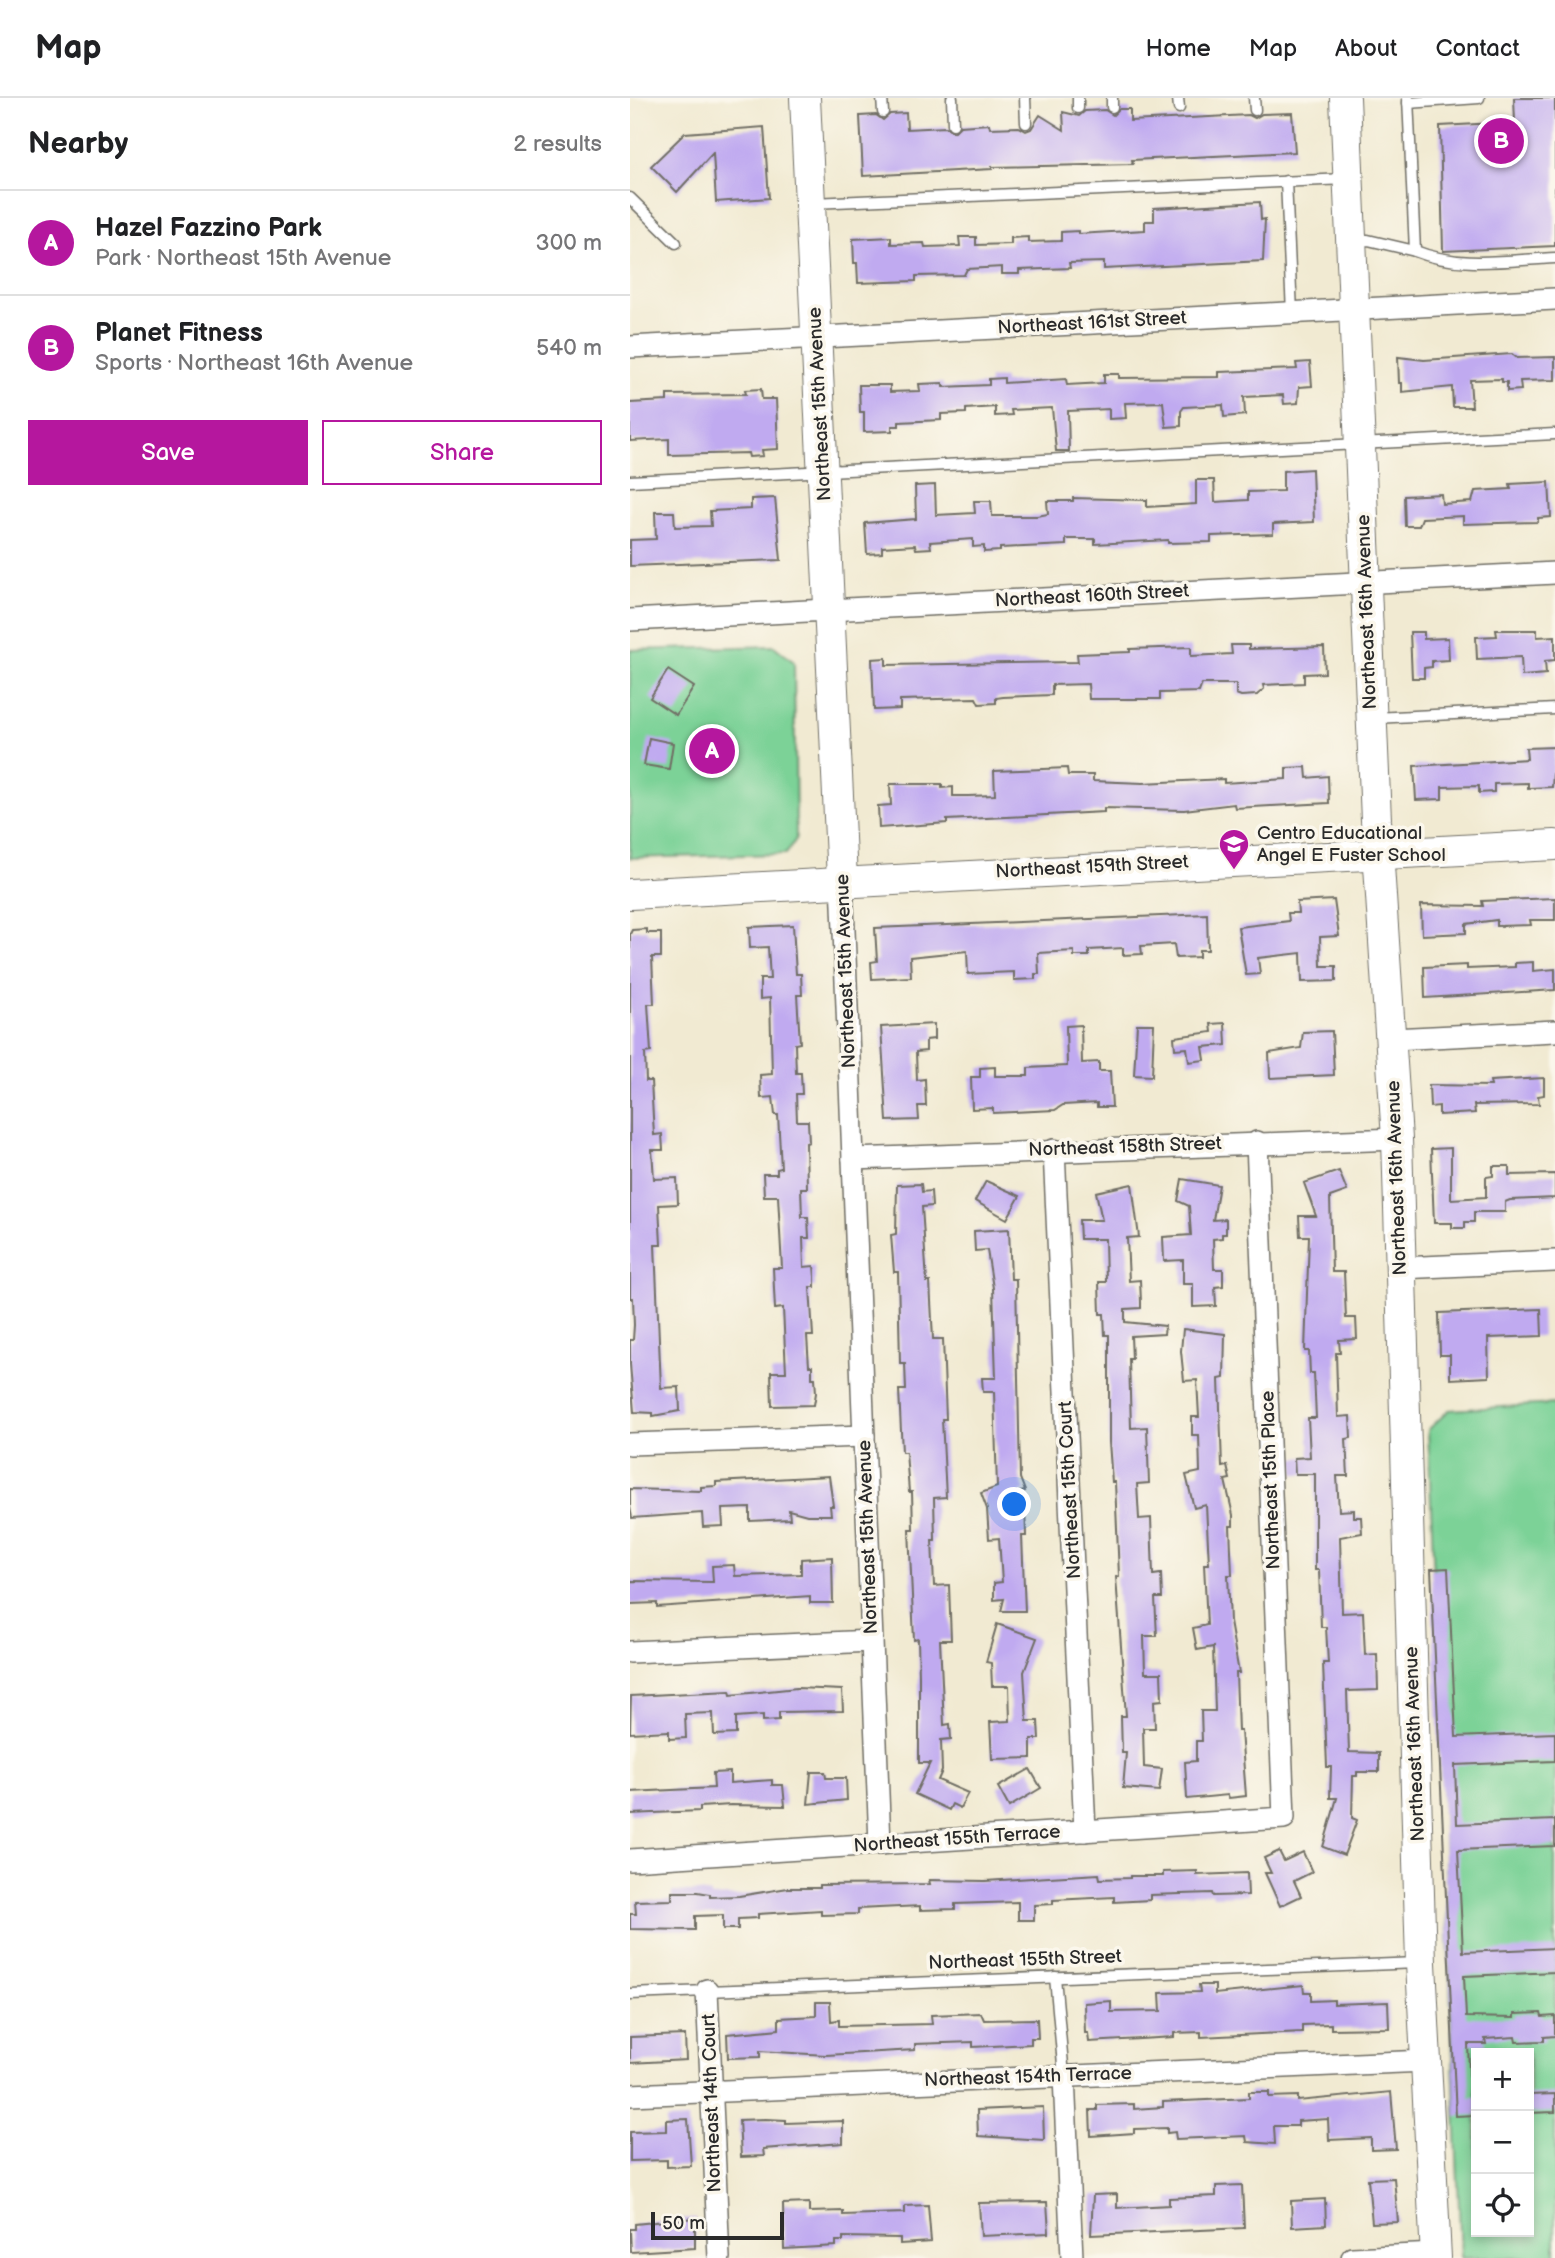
<!DOCTYPE html>
<meta charset="utf-8">
<style>
body{margin:0;font-family:"Balsamiq Sans",sans-serif;background:#f6f6f6;color:#202124}
.controls{position:absolute;right:21px;bottom:21px;display:grid;overflow:hidden;border-radius:0px;box-shadow:0 4px 10px #0003}
.controls button{width:63px;height:63px;display:grid;place-items:center;padding:0;border:0;border-bottom:2px solid #e0e0e0;background:#fff;color:#202124;font:35px sans-serif}
.scale{position:absolute;left:21px;bottom:18px;width:133px;box-sizing:border-box;padding-left:7px;border:4px solid #2b2b2b;border-top:0;font-size:19px;line-height:24px;white-space:nowrap;color:#2b2b2b;-webkit-text-stroke:5px #fbf7ec;paint-order:stroke}
.you{position:absolute;left:385px;top:1407px;width:24px;height:24px;margin:-18px;border:5px solid #fff;border-radius:50%;background:#1a73e8;box-shadow:0 0 0 10px #1a73e833}
.badge{display:grid;place-items:center;width:46px;height:46px;border-radius:50%;background:#b5179e;color:#fff;font-size:23px;font-weight:700}
.pin{position:absolute;translate:-50% -50%;border:4px solid #fff;box-shadow:0 2px 7px #0006}
.list{margin:0;padding:0;list-style:none}
h2{display:flex;justify-content:space-between;align-items:center;height:91px;margin:0;padding:0 28px;font-size:30px}
h2 small{font-size:23px;font-weight:400;color:#757577}
.list li{display:grid;grid-template-columns:46px 1fr auto;gap:21px;align-items:center;box-sizing:border-box;height:105px;padding:0 28px;border-top:2px solid #e0e0e0}
.list b{display:block;font-size:26px;white-space:nowrap}
.list p{margin:0;font-size:23px;white-space:nowrap;color:#757577}
.list em{font-size:23px;font-style:normal;color:#757577}
.actions{display:flex;gap:14px;padding:21px 28px}
.actions a{flex:1;padding:16px 0;border:2px solid #b5179e;border-radius:0px;text-align:center;font-size:24px;color:#b5179e}
.actions .main{background:#b5179e;color:#fff}
.icon{flex:none;width:38px;height:38px;fill:none;stroke:currentColor;stroke-width:2;stroke-linecap:round;stroke-linejoin:round}
.map{position:relative;flex:none;width:925px;height:2160px;overflow:hidden}
header{display:flex;align-items:center;gap:42px;box-sizing:border-box;height:98px;padding:0 35px;background:#fff;border-bottom:2px solid #e0e0e0}
header strong{font-size:33px}
nav{display:flex;gap:38px;margin-inline-start:auto;font-size:24px}
main{display:flex}
aside{flex:1;background:#fff}
.map>svg:first-child{display:block}
</style>
<header>
<strong>Map</strong>
<nav><a>Home</a><a>Map</a><a>About</a><a>Contact</a></nav>
</header>
<main>
<aside>
<h2>Nearby<small>2 results</small></h2>
<ul class="list">
<li><span class="badge">A</span><div><b>Hazel Fazzino Park</b><p>Park · Northeast 15th Avenue</p></div><em>300 m</em></li>
<li><span class="badge">B</span><div><b>Planet Fitness</b><p>Sports · Northeast 16th Avenue</p></div><em>540 m</em></li>
</ul>
<div class="actions"><a class="main">Save</a><a>Share</a></div>
</aside>
<div class="map">
<svg width="925" height="2160" viewBox="0 0 925 2160">
<rect width="100%" height="100%" fill="#fbf7ec"/>
<filter id="ink" filterUnits="userSpaceOnUse"><feTurbulence type="fractalNoise" baseFrequency=".0143" numOctaves="2"/><feDisplacementMap in="SourceGraphic" scale="14" xChannelSelector="R" yChannelSelector="G"/><feConvolveMatrix kernelMatrix="1 2 1 2 8 2 1 2 1" color-interpolation-filters="sRGB"/></filter>
<filter id="wash" filterUnits="userSpaceOnUse"><feTurbulence type="fractalNoise" baseFrequency=".00686" numOctaves="4" result="noise"/><feDisplacementMap in="SourceGraphic" scale="28" xChannelSelector="R" yChannelSelector="G"/><feGaussianBlur stdDeviation="1.57" result="paint"/><feColorMatrix in="noise" values="0 0 0 0 0 0 0 0 0 0 0 0 0 0 0 0 0 1.4 0 .05"/><feComposite in="paint" operator="in"/></filter>
<g filter="url(#wash)">
<rect width="100%" height="100%" fill="#f1ead2"/>
<!-- green -->
<g fill="#7bd297" stroke="#537e61" stroke-width="2" fill-rule="evenodd">
<polygon points="144,548 164,564 166,741 156,756 0,760 0,552"/>
<path d="M 925,1306 L 925,2160 L 831,2160 L 798,1332 L 819,1312 ZM 846,1955 L 899,1955 L 899,2134 L 846,2134 Z"/>
</g>
<g id="blocks">
<!-- building -->
<g fill="#c0aaf0">
<polygon points="884,0 925,0 925,148 813,153 810,28 885,24"/>
<polygon points="489,11 500,11 500,23 619,17 625,20 632,16 662,15 665,54 502,62 503,66 362,69 362,71 233,78 230,18 246,17 253,22 260,16 276,15 277,31 316,29 324,34 330,28 359,26 360,30 389,29 396,33 401,31 410,17 434,32 433,14 449,18 455,13 475,12 483,17"/>
<polygon points="134,29 139,100 86,104 83,55 47,94 21,68 55,35"/>
<polygon points="630,104 631,122 635,121 633,163 474,171 474,164 439,165 440,170 389,172 389,176 372,176 372,169 337,171 334,177 286,178 286,183 228,185 227,165 224,165 223,141 261,139 261,146 294,145 295,149 330,148 329,139 346,139 346,147 381,146 381,140 398,139 398,144 431,143 431,134 448,133 448,136 515,132 515,123 524,123 524,110"/>
<polygon points="882,256 887,260 925,259 925,282 890,283 891,292 877,293 877,284 872,284 872,281 840,282 842,309 823,309 822,289 772,294 772,285 769,285 768,259 794,262"/>
<polygon points="680,264 682,288 669,289 668,305 654,306 653,297 614,299 615,317 594,319 593,307 554,309 551,313 551,328 536,329 533,304 495,305 496,320 479,321 479,311 438,313 439,353 426,353 422,310 381,312 382,317 365,318 365,309 336,311 336,315 311,316 311,322 269,324 269,328 262,328 262,333 234,334 234,314 230,314 229,287 260,287 260,294 290,293 289,286 313,285 313,289 359,287 359,281 374,280 374,285 436,281 437,287 474,285 474,276 489,276 489,280 589,279 589,274 667,271 666,265"/>
<polygon points="131,291 132,301 146,301 148,351 132,352 133,358 119,359 118,355 39,357 39,341 0,343 0,305 37,303 37,297 116,296 115,292"/>
<polygon points="682,371 684,424 643,426 643,436 581,438 581,444 538,445 538,442 465,446 465,441 436,441 436,447 370,450 370,453 354,454 354,448 343,449 343,441 300,444 301,450 286,451 285,447 252,449 252,455 237,456 235,425 286,421 285,388 305,387 306,417 345,415 344,403 361,403 362,418 407,418 418,416 417,403 443,403 443,400 517,402 517,409 566,406 566,382 584,382 585,404 618,402 618,394 653,393 653,373"/>
<polygon points="919,384 921,419 908,420 908,424 833,426 833,418 792,420 789,428 775,428 774,398 811,396 812,406 842,404 845,393 881,391 880,386"/>
<polygon points="145,400 151,462 0,468 0,442 26,441 25,414 44,414 45,429 81,428 80,413 121,411 121,401"/>
<polygon points="866,532 907,532 907,539 925,538 925,562 915,563 916,576 892,578 891,559 847,561 846,539 867,538"/>
<polygon points="780,534 794,534 794,541 818,540 819,562 802,563 802,569 794,570 794,580 782,580"/>
<polygon points="601,547 619,547 619,551 694,549 695,575 674,576 674,585 633,587 634,591 627,597 611,598 606,596 606,586 572,586 569,594 530,595 530,601 459,601 458,586 422,587 422,597 373,599 366,600 366,605 349,606 346,600 270,602 270,611 244,612 242,561 256,560 256,567 448,564 447,556 500,554 500,551 561,549 561,558 602,556"/>
<polygon points="38,572 64,589 46,617 20,600"/>
<polygon points="19,640 43,645 39,671 14,667"/>
<polygon points="925,649 922,689 898,690 898,685 864,686 864,694 849,695 849,688 812,689 812,701 786,702 784,668 897,661 896,650"/>
<polygon points="676,669 677,680 698,678 699,705 605,710 604,706 554,712 474,710 474,714 317,722 317,725 249,730 248,708 261,707 260,686 312,686 312,690 323,689 323,698 338,698 365,697 364,673 437,670 438,677 463,677 463,683 513,685 594,681 594,685 656,681 656,670"/>
<polygon points="925,800 925,822 900,822 901,827 867,828 867,822 836,826 836,835 792,837 791,807 853,808 852,803"/>
<polygon points="704,802 709,838 690,839 691,868 706,868 706,883 672,884 671,855 628,860 630,876 616,877 608,829 659,823 658,815 668,815 667,804"/>
<polygon points="577,816 578,852 569,852 569,859 546,860 544,846 511,848 512,856 493,857 493,850 459,852 459,858 444,858 444,853 408,855 409,876 405,876 405,881 384,882 384,874 338,876 337,853 280,859 281,879 242,881 241,864 247,863 245,830"/>
<polygon points="163,827 166,876 171,876 172,897 167,897 170,945 165,946 166,975 171,975 172,996 166,996 167,1023 178,1023 179,1044 176,1045 177,1090 171,1090 172,1119 178,1119 179,1140 173,1140 174,1169 184,1168 185,1179 185,1189 180,1189 183,1238 177,1238 179,1268 182,1268 182,1280 185,1280 186,1295 184,1307 142,1308 141,1274 156,1274 153,1210 145,1211 143,1170 152,1170 148,1098 134,1098 133,1076 147,1076 147,1071 151,1070 148,1017 145,1017 143,999 131,1000 130,977 142,976 140,900 130,901 130,881 140,881 138,849 120,850 119,829"/>
<polygon points="17,831 17,835 31,835 31,859 22,859 24,906 18,906 21,954 15,955 16,983 21,983 24,1037 32,1036 33,1052 22,1052 24,1081 47,1080 48,1106 29,1107 31,1147 25,1147 31,1290 49,1289 50,1313 23,1318 23,1315 4,1314 0,1266 0,1242 3,1242 4,1227 3,1200 0,1200 0,836 2,832"/>
<polygon points="903,864 903,873 925,871 925,892 795,900 794,869 837,867 837,871 885,869 885,865"/>
<polygon points="595,925 596,947 573,949 575,962 559,964 557,950 545,951 544,939 582,934 581,926"/>
<polygon points="304,926 304,941 296,942 296,953 286,954 287,982 295,981 296,1008 288,1008 289,1022 257,1023 251,929"/>
<polygon points="507,926 524,926 522,978 504,977"/>
<polygon points="451,927 452,965 469,964 469,973 480,973 482,1009 467,1009 467,1005 433,1007 425,1012 363,1015 363,1010 342,1011 341,979 350,979 350,970 365,969 365,978 398,978 398,970 437,968 436,928"/>
<polygon points="702,933 704,977 640,980 639,955 671,950 673,934"/>
<polygon points="914,980 914,997 908,998 909,1006 844,1007 845,1015 809,1017 809,1008 800,1009 799,987 861,988 860,983"/>
<polygon points="821,1050 821,1101 856,1099 856,1079 863,1078 863,1068 879,1068 879,1077 925,1076 925,1100 880,1102 875,1104 875,1114 844,1114 844,1124 835,1124 835,1130 822,1130 822,1125 804,1125 801,1051"/>
<polygon points="709,1073 717,1093 700,1099 702,1174 714,1174 716,1220 726,1220 727,1241 709,1242 710,1255 706,1255 708,1319 720,1318 721,1340 716,1341 718,1378 707,1378 709,1413 724,1412 724,1419 731,1419 732,1435 710,1439 712,1515 733,1514 735,1557 747,1556 748,1592 717,1593 719,1654 749,1655 749,1674 727,1674 727,1678 723,1678 722,1720 727,1722 714,1757 693,1749 707,1700 700,1700 701,1669 697,1669 693,1565 698,1565 696,1529 691,1529 689,1472 685,1472 685,1376 665,1376 664,1360 680,1359 678,1320 686,1320 684,1275 680,1275 679,1253 675,1253 679,1138 670,1138 669,1118 686,1118 674,1085"/>
<polygon points="552,1081 589,1087 583,1122 596,1121 596,1136 592,1136 592,1140 583,1141 584,1171 593,1171 593,1188 585,1189 586,1208 563,1209 563,1186 553,1186 553,1162 534,1163 533,1139 561,1137 559,1108 548,1103"/>
<polygon points="356,1083 390,1098 377,1121 345,1103"/>
<polygon points="291,1086 292,1094 301,1093 302,1108 292,1109 297,1184 300,1184 303,1241 313,1241 316,1321 312,1321 316,1399 304,1400 305,1442 302,1442 304,1488 319,1487 321,1542 310,1542 314,1627 320,1626 321,1641 311,1642 312,1673 308,1682 338,1695 330,1710 322,1706 319,1712 285,1696 300,1665 289,1665 289,1578 288,1541 284,1542 279,1431 283,1431 282,1394 279,1394 276,1354 272,1354 269,1292 276,1292 275,1265 270,1265 268,1174 264,1174 261,1137 266,1136 267,1087"/>
<polygon points="502,1086 509,1139 497,1140 499,1183 510,1182 511,1204 511,1210 495,1211 495,1224 535,1228 534,1236 501,1238 502,1261 499,1261 501,1330 517,1329 519,1385 507,1386 509,1421 521,1420 523,1477 531,1476 532,1500 525,1500 527,1538 514,1538 515,1575 531,1575 532,1602 524,1603 525,1630 513,1630 514,1669 532,1671 529,1693 493,1690 496,1655 492,1655 491,1618 496,1618 486,1479 489,1478 485,1384 482,1384 479,1344 479,1237 475,1237 474,1216 470,1216 469,1184 476,1184 475,1141 450,1141 449,1122 472,1122 466,1094"/>
<polygon points="379,1131 381,1181 386,1181 390,1380 395,1393 390,1394 395,1408 396,1438 392,1438 395,1513 371,1513 374,1501 364,1502 364,1485 372,1484 369,1440 359,1441 357,1411 351,1395 367,1389 364,1294 353,1294 352,1280 366,1280 363,1190 357,1152 345,1153 344,1133"/>
<polygon points="911,1211 912,1238 858,1240 859,1279 820,1281 820,1257 810,1257 809,1215"/>
<polygon points="553,1231 595,1236 594,1280 589,1281 592,1369 597,1368 600,1381 595,1382 603,1417 603,1428 600,1428 602,1477 598,1477 600,1524 609,1575 606,1575 608,1633 611,1633 616,1698 599,1700 598,1697 557,1701 555,1664 566,1663 566,1643 572,1643 571,1613 585,1613 583,1549 567,1552 563,1530 577,1527 574,1466 579,1466 576,1407 564,1410 556,1377 570,1374 569,1337 562,1337 562,1319 569,1319 567,1282 554,1283 551,1253"/>
<polygon points="199,1378 203,1408 200,1408 201,1417 177,1417 159,1412 160,1421 120,1423 120,1410 92,1411 93,1428 73,1429 72,1415 2,1420 0,1409 0,1391 71,1393 71,1389 86,1388 86,1384"/>
<polygon points="202,1459 203,1505 180,1505 180,1498 27,1509 27,1505 0,1506 0,1483 83,1484 82,1468 104,1467 105,1478 171,1476 171,1461"/>
<polygon points="818,1470 826,1639 925,1635 925,1663 825,1667 827,1726 925,1722 925,1748 828,1752 833,1854 925,1850 925,1874 834,1878 836,1919 884,1920 884,1916 911,1915 912,1919 925,1918 925,1938 914,1939 914,1943 886,1944 885,1939 855,1941 856,1946 838,1946 840,1999 846,1999 846,2017 826,2018 801,1471"/>
<polygon points="367,1526 407,1540 394,1574 397,1623 408,1623 409,1641 401,1641 401,1660 362,1661 360,1624 380,1623 379,1588 362,1588 361,1565 356,1564"/>
<polygon points="167,1590 212,1592 213,1613 149,1614 149,1622 133,1623 133,1617 106,1619 106,1636 84,1637 83,1615 55,1616 56,1640 39,1641 39,1633 0,1635 1,1598 100,1593 101,1597"/>
<polygon points="400,1671 411,1690 379,1709 368,1689"/>
<polygon points="100,1674 100,1685 142,1682 142,1687 153,1687 155,1708 101,1707 70,1709 70,1713 0,1716 0,1694 84,1690 83,1675"/>
<polygon points="181,1674 195,1674 196,1680 216,1680 217,1702 178,1706"/>
<polygon points="649,1753 654,1763 673,1754 682,1774 664,1783 671,1798 650,1808 635,1775 641,1775 634,1760"/>
<polygon points="567,1773 567,1777 617,1775 618,1797 583,1798 582,1795 520,1797 520,1802 484,1804 484,1799 423,1802 423,1806 404,1807 404,1822 388,1822 388,1804 325,1806 325,1811 290,1812 290,1808 228,1811 228,1816 191,1817 191,1812 128,1816 128,1820 108,1821 108,1831 93,1831 93,1817 65,1818 65,1832 0,1831 0,1816 6,1816 5,1803 42,1802 42,1794 68,1794 80,1796 80,1799 109,1798 158,1790 190,1790 190,1787 300,1786 299,1782 355,1783 469,1776 470,1781 500,1780 500,1778 533,1778 533,1774"/>
<polygon points="569,1887 585,1887 585,1896 673,1887 674,1894 681,1894 681,1903 704,1902 704,1906 758,1904 759,1930 701,1931 701,1926 672,1927 672,1934 571,1939 571,1934 544,1935 544,1939 459,1944 458,1935 455,1935 454,1905 481,1903 481,1914 531,1913 530,1895 570,1894"/>
<polygon points="186,1904 200,1904 201,1923 209,1922 209,1928 302,1926 301,1917 351,1915 354,1922 407,1921 408,1940 401,1940 401,1946 343,1949 343,1944 285,1946 285,1952 196,1957 130,1953 130,1959 98,1960 97,1936 149,1931 149,1920 186,1918"/>
<polygon points="55,1937 56,1962 0,1965 0,1939"/>
<polygon points="619,1994 639,1994 639,1999 668,1998 668,2003 761,1994 766,2051 741,2052 741,2040 699,2042 698,2021 668,2023 668,2028 644,2028 645,2046 617,2044 616,2038 546,2041 545,2034 537,2035 537,2030 504,2031 504,2035 461,2038 460,2012 467,2012 467,2007 504,2006 504,2011 533,2009 533,2004 619,2000"/>
<polygon points="925,1996 925,2014 899,2015 899,1997"/>
<polygon points="413,2009 414,2042 348,2038 347,2012"/>
<polygon points="58,2021 61,2068 37,2069 37,2062 0,2063 0,2034 36,2033 36,2022"/>
<polygon points="135,2021 156,2022 156,2025 213,2023 213,2045 133,2051 134,2058 111,2059 109,2022"/>
<polygon points="764,2080 768,2124 742,2125 738,2081"/>
<polygon points="612,2087 614,2130 461,2137 463,2097 487,2096 487,2110 539,2107 539,2100 586,2098 586,2088"/>
<polygon points="695,2101 696,2127 662,2129 661,2103"/>
<polygon points="417,2104 419,2135 351,2138 349,2105"/>
<polygon points="179,2105 179,2114 213,2113 213,2117 275,2115 275,2108 298,2107 301,2144 270,2146 270,2140 213,2139 213,2143 206,2143 206,2148 154,2151 153,2106"/>
<polygon points="65,2120 65,2150 1,2154 0,2131 5,2131 5,2126"/>
</g>
</g>
</g>
<g filter="url(#ink)">
<use href="#blocks" fill-opacity="0" stroke="#706e65" stroke-width="2"/>
<g fill="none" stroke-linecap="round" stroke-linejoin="round">
<!-- lane casing -->
<g stroke="#706e65" stroke-width="13">
<g id="lane">
<polyline points="252,0 253,14"/>
<polyline points="322,0 323,26"/>
<polyline points="395,0 396,25"/>
<polyline points="448,0 448,10"/>
<polyline points="482,0 482,9"/>
<polyline points="548,0 549,10"/>
<polyline points="624,0 625,12"/>
<polyline points="778,5 849,0"/>
<polyline points="656,83 662,215"/>
<polyline points="0,100 46,145"/>
<polyline points="183,105 716,81"/>
<polyline points="724,143 738,142 785,153 778,0"/>
<path d="M 785,153 C 829,171 878,162 925,160"/>
<polyline points="0,383 925,336"/>
<polyline points="744,620 925,611"/>
<polyline points="425,1879 434,1978"/>
<polyline points="0,1896 788,1865"/>
</g>
</g>
<!-- street casing -->
<g stroke="#706e65" stroke-width="24">
<g id="street">
<polyline points="0,249 925,201"/>
<polyline points="0,522 925,475"/>
<polyline points="212,782 250,1746"/>
<polyline points="762,941 925,933"/>
<polyline points="424,1052 455,1733"/>
<polyline points="223,1061 767,1041"/>
<polyline points="770,1170 925,1163"/>
<polyline points="0,1346 234,1338"/>
<polyline points="0,1554 242,1543"/>
<polyline points="0,1762 654,1720 627,1044"/>
<polyline points="77,1892 89,2160"/>
<polyline points="434,1978 442,2160"/>
<polyline points="0,1997 796,1963"/>
<polyline points="722,2160 806,2156"/>
</g>
</g>
<!-- secondary casing -->
<g stroke="#706e65" stroke-width="32">
<g id="secondary">
<polyline points="175,0 212,782"/>
<polyline points="715,0 746,722 767,1041 791,1865 806,2160"/>
<polyline points="0,796 925,747"/>
</g>
</g>
<!-- lane -->
<use href="#lane" stroke="#fff" stroke-width="10"/>
<!-- street -->
<use href="#street" stroke="#fff" stroke-width="21"/>
<!-- secondary -->
<use href="#secondary" stroke="#fff" stroke-width="30"/>
</g>
</g>
<!-- icons -->
<defs>
<g id="school-pin" transform="scale(1.575)"><path d="M0 17L-7.5 6A9.5 9.5 0 1 1 7.5 6Z" fill="#b5179e" stroke="#fbf7ec"/><path d="M0-5L7-2L0 1L-7-2ZM-4 1L0 2.5L4 1V4Q0 6-4 4Z" fill="#fff"/></g>
</defs>
<g fill-rule="evenodd">
<use href="#school-pin" x="604" y="746"/>
</g>
<g text-anchor="middle" dominant-baseline="central" stroke-width="7" stroke-linejoin="round" paint-order="stroke">
<!-- street labels -->
<g font-size="19" fill="#2b2b2b" stroke="#fbf7ec">
<text transform="translate(462 225) rotate(-3)">Northeast 161st Street</text>
<text transform="translate(190 306) rotate(-93)">Northeast 15th Avenue</text>
<text transform="translate(462 498) rotate(-3)">Northeast 160th Street</text>
<text transform="translate(737 514) rotate(-92)">Northeast 16th Avenue</text>
<text transform="translate(462 769) rotate(-3)">Northeast 159th Street</text>
<text transform="translate(216 873) rotate(-92)">Northeast 15th Avenue</text>
<text transform="translate(495 1049) rotate(-2)">Northeast 158th Street</text>
<text transform="translate(767 1080) rotate(-92)">Northeast 16th Avenue</text>
<text transform="translate(641 1382) rotate(-92)">Northeast 15th Place</text>
<text transform="translate(440 1392) rotate(-93)">Northeast 15th Court</text>
<text transform="translate(238 1439) rotate(-92)">Northeast 15th Avenue</text>
<text transform="translate(785 1646) rotate(-92)">Northeast 16th Avenue</text>
<text transform="translate(327 1741) rotate(-4)">Northeast 155th Terrace</text>
<text transform="translate(395 1862) rotate(-2)">Northeast 155th Street</text>
<text transform="translate(398 1979) rotate(-2)">Northeast 154th Terrace</text>
<text transform="translate(82 2005) rotate(-92)">Northeast 14th Court</text>
</g>
<!-- poi labels -->
<g font-size="19" fill="#2b2b2b" stroke="#fbf7ec" text-anchor="start">
<text x="627" y="735">Centro Educational<tspan x="627" dy="22">Angel E Fuster School</tspan></text>
</g>
</g>
</svg>
<div class="controls">
<button>+</button>
<button>−</button>
<button><svg class="icon" aria-label="locate" viewBox="0 0 24 24"><circle cx="12" cy="12" r="6"/><path d="M12 2v4M12 18v4M2 12h4M18 12h4"/></svg></button>
</div>
<div class="scale">50 m</div>
<div class="you"></div>
<div class="pin badge" style="left:82px;top:653px">A</div>
<div class="pin badge" style="left:871px;top:43px">B</div>
</div>
</main>
